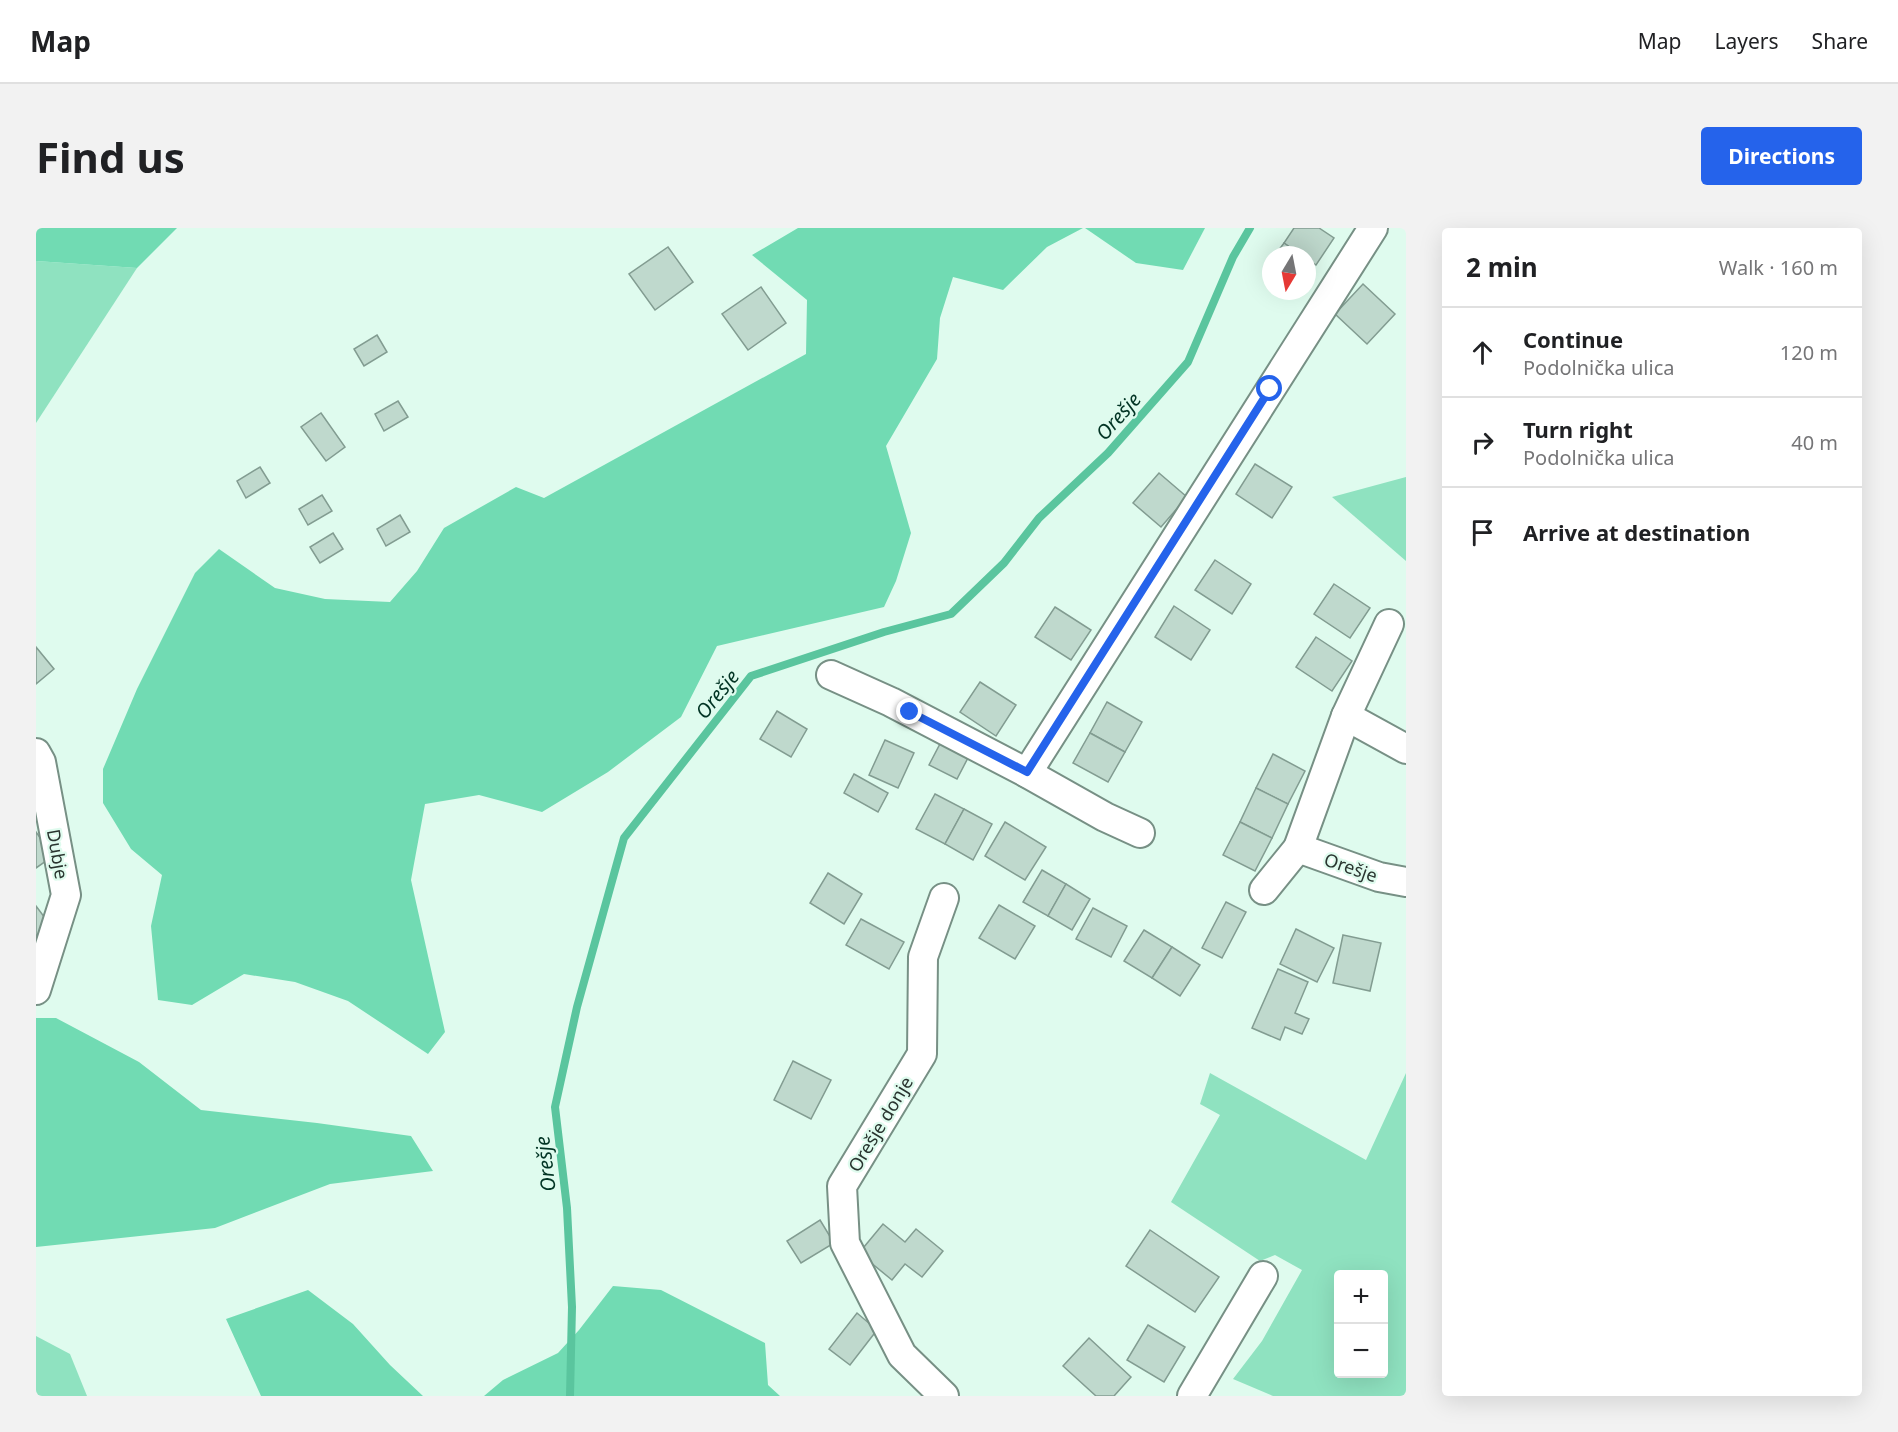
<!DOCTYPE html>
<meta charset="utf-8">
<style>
body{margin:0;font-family:"Noto Sans",sans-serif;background:#f2f2f2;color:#202124}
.controls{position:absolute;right:18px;bottom:18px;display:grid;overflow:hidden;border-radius:6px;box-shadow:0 6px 24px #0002}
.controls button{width:54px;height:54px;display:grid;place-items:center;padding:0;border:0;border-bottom:2px solid #e0e0e0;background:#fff;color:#202124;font:30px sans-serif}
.compass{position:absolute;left:1226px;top:18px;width:54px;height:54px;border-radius:50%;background:#fff;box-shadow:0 6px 24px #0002;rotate:190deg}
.stop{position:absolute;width:18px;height:18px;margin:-14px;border:4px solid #2563eb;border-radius:50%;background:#fff}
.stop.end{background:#2563eb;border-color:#fff;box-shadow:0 2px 6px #0008}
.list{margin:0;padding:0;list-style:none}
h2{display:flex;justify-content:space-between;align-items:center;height:78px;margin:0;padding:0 24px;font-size:26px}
h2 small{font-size:20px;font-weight:400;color:#757577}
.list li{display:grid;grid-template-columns:39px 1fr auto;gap:18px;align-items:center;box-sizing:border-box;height:90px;padding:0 24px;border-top:2px solid #e0e0e0}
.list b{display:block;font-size:22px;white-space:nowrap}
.list p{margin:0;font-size:20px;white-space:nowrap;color:#757577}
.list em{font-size:20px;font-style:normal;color:#757577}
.icon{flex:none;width:33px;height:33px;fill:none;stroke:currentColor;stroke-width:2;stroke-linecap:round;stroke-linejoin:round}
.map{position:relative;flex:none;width:1370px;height:1168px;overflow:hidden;border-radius:6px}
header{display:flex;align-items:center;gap:36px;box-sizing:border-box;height:84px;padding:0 30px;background:#fff;border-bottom:2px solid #e0e0e0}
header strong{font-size:28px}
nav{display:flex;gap:33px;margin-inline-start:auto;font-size:21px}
.intro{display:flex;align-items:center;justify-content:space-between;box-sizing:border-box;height:144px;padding:0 36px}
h1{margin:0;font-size:42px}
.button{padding:15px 27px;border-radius:6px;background:#2563eb;color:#fff;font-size:21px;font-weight:700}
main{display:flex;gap:36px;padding:0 36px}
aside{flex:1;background:#fff;border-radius:6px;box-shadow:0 6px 24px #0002}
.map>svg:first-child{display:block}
</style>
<header>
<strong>Map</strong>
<nav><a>Map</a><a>Layers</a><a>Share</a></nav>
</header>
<div class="intro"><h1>Find us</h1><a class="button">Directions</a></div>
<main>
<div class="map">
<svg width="1370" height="1168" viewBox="0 0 1370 1168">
<rect width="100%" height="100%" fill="#dffbee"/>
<!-- green -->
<g fill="#8fe2c0" fill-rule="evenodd">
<polygon points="0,33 101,40 0,195"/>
<polygon points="1370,249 1370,333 1296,269"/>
<path d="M 1174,845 L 1330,932 L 1370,845 L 1370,1168 L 1237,1168 L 1197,1151 L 1226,1113 L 1266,1042 L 1239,1027 L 1224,1033 L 1135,974 L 1184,887 L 1164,876 ZM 1302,1046 L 1348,1046 L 1348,1146 L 1302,1146 Z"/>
<polygon points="0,1108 34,1126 51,1168 0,1168"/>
</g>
<!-- forest -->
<g fill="#71dbb3">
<polygon points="0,0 141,0 101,40 0,33"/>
<polygon points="762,0 1047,0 1011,19 967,62 917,49 904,90 901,131 850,218 875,305 860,353 848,379 681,418 645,489 572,544 506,584 443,567 389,576 375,652 409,804 392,826 312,773 259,754 208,746 156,777 122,772 115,698 126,647 95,621 67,575 67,541 101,461 159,345 183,321 239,360 289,371 354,374 381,343 408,300 480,259 508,270 770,126 771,72 716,27"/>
<polygon points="1049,0 1169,0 1147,42 1100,35"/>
<polygon points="0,790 20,790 103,834 165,882 281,895 375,908 397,943 294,956 179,1000 0,1019"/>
<polygon points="577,1058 625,1062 729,1115 732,1157 744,1168 448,1168 467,1152 522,1125 543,1102"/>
<polygon points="272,1062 317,1096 354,1137 387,1168 225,1168 190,1091"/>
</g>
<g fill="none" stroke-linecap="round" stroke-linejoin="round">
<!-- stream -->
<polyline stroke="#5ac59e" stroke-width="8" points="534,1168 536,1079 531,980 519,879 541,779 588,610 715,448 848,404 915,386 968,335 1003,290 1072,225 1152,134 1197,29 1214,0"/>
</g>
<!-- building -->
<g fill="#bfd9cd" stroke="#829c91" stroke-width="1.5">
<polygon points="1258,0 1283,0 1298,10 1280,37 1271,31 1271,27 1265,27 1248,15"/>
<polygon points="1248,15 1265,27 1239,27"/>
<polygon points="632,19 657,54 619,82 593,46"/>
<polygon points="1327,56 1359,86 1331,116 1299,86"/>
<polygon points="725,59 750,95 712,122 686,86"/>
<polygon points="341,107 351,124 328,138 318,121"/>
<polygon points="362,173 372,189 348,203 339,186"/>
<polygon points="285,185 309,219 290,233 265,199"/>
<polygon points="1219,236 1256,259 1236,290 1200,266"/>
<polygon points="224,239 234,255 210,270 201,253"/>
<polygon points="1123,245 1151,269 1125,299 1097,275"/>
<polygon points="286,267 296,283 272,297 263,281"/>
<polygon points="364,287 374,304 350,318 341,301"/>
<polygon points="297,305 307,321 284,335 274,319"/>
<polygon points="1179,332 1215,356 1196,386 1159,362"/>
<polygon points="1298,356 1334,380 1314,410 1278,386"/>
<polygon points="1138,378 1174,402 1155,432 1119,409"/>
<polygon points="1019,379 1055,402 1035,432 999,409"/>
<polygon points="1280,409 1316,433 1296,463 1260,439"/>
<polygon points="0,419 18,441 0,456"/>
<polygon points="944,454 980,477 960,508 924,484"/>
<polygon points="1071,474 1106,494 1089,524 1054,505"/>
<polygon points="741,483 771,501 755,529 724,511"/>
<polygon points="1054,505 1089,524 1072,554 1037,535"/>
<polygon points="849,512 878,525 862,560 833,547"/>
<polygon points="906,512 934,526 921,551 893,537"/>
<polygon points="1237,526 1269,543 1252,576 1220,560"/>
<polygon points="818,546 852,565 842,584 808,565"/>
<polygon points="1220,560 1252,576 1236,610 1204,594"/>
<polygon points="899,566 928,581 909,616 880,601"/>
<polygon points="928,581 956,596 937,632 909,616"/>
<polygon points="969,594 1010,619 989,652 949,628"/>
<polygon points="1204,594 1236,610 1219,643 1187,627"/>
<polygon points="0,604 17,628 0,640"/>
<polygon points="1006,642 1030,656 1012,688 987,674"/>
<polygon points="792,645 826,666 808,696 774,675"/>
<polygon points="1030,656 1054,671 1036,702 1012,688"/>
<polygon points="1190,674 1210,684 1186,730 1166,720"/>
<polygon points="963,677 999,698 979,731 943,710"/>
<polygon points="0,678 15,698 0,708"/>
<polygon points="1057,680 1091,698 1075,729 1040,711"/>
<polygon points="825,691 868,714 853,741 810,717"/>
<polygon points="1260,701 1298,720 1281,754 1244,736"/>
<polygon points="1108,702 1136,719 1116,750 1088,733"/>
<polygon points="1307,707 1345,715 1334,763 1297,755"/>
<polygon points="1136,719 1164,737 1144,768 1116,750"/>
<polygon points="1242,741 1272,754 1259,785 1273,791 1266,806 1249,799 1244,812 1216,800"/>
<polygon points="757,833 795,852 775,891 738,872"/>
<polygon points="784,992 798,1015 765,1035 751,1013"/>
<polygon points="847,996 869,1014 880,1001 907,1023 886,1049 869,1036 856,1052 823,1025"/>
<polygon points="1114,1002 1183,1049 1159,1084 1090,1038"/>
<polygon points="821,1085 841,1102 814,1137 793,1121"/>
<polygon points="1112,1097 1149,1119 1128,1154 1091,1132"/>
<polygon points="1053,1110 1095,1149 1078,1168 1060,1168 1027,1138"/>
</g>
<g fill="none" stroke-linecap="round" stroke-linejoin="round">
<!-- minor casing -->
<g stroke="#779085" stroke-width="32">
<g id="minor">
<polyline points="795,447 855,474 991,545 1069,589 1104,605"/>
<polyline points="1310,488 1370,521"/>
<polyline points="0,525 5,534 30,667 0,762"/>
<polyline points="991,545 1337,0"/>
<polyline points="1262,620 1343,649 1370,654"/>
<polyline points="1228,662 1262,620 1310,488 1353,396"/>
<polyline points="908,1168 866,1127 809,1015 806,958 886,826 887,729 908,670"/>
<polyline points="1156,1168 1227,1048"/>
</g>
</g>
<!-- minor -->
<use href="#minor" stroke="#fff" stroke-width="28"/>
</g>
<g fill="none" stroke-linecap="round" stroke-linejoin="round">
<!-- route -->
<polyline stroke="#2563eb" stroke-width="8" points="874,484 991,544 1234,161"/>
</g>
<g text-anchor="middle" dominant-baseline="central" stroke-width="4.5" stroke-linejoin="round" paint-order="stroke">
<!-- street labels -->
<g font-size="18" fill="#29342f" stroke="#dffbee">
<text transform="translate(22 626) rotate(80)">Dubje</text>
<text transform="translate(1315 639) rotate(19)">Orešje</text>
<text transform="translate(844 896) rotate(-59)">Orešje donje</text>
</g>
<!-- water labels -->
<g font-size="20" font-style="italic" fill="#023424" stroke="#dffbee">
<text transform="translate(1082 188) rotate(-48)">Orešje</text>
<text transform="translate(681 466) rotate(-51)">Orešje</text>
<text transform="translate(509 936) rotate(-97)">Orešje</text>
</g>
</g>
</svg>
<div class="controls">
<button>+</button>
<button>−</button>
</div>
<svg class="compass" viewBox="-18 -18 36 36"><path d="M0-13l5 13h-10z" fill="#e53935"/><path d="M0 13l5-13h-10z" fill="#757577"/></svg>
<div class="stop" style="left:1234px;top:161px"></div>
<div class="stop end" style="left:874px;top:484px"></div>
</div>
<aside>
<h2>2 min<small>Walk · 160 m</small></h2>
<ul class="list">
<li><svg class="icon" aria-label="ahead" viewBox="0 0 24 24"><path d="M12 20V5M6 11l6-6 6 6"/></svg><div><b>Continue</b><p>Podolnička ulica</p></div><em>120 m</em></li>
<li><svg class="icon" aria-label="right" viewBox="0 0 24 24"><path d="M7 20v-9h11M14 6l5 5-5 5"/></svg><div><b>Turn right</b><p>Podolnička ulica</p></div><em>40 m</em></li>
<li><svg class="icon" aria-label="arrive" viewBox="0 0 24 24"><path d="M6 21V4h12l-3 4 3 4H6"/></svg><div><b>Arrive at destination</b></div></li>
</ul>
</aside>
</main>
